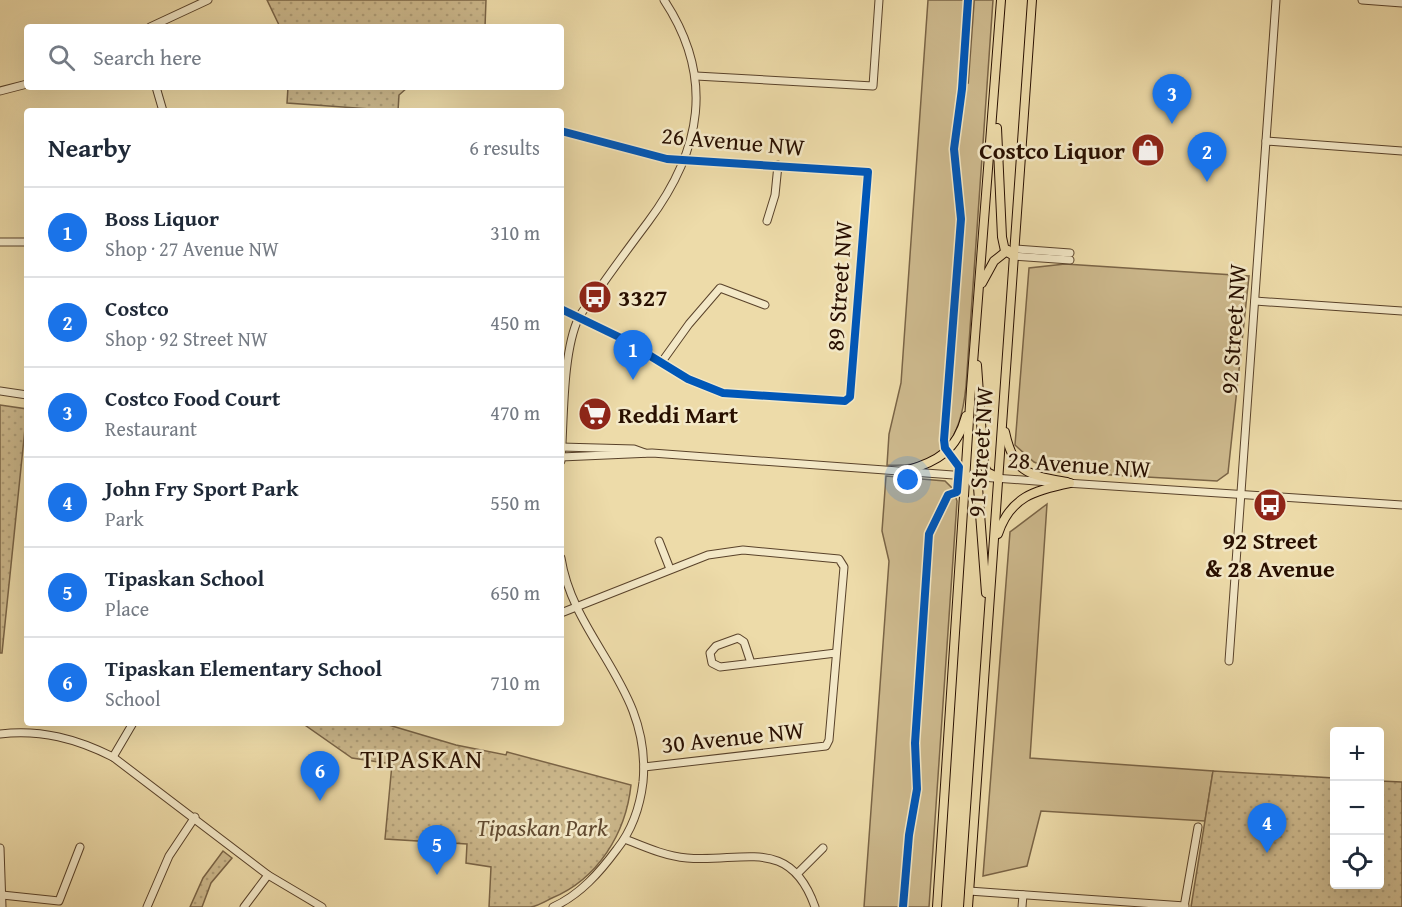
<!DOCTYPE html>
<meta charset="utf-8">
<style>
body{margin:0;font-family:"Gentium Book Plus",serif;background:#f2f2f3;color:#1f2937}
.controls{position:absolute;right:18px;bottom:18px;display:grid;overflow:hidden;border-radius:6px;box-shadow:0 6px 24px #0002}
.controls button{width:54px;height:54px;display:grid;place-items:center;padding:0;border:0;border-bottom:2px solid #e0e1e3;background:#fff;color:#1f2937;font:30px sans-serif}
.you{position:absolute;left:908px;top:480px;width:21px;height:21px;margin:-15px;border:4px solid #fff;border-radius:50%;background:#1a73e8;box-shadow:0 0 0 9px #1a73e833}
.badge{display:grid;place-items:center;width:39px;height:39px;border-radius:50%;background:#1a73e8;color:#fff;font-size:20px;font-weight:700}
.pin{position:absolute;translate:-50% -50px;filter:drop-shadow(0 2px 3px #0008)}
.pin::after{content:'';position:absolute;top:32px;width:21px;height:18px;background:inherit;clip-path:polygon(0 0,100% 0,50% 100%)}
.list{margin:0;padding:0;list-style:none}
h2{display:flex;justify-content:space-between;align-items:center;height:78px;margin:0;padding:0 24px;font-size:26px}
h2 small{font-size:20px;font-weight:400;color:#747a83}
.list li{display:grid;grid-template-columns:39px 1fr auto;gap:18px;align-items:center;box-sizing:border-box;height:90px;padding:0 24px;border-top:2px solid #e0e1e3}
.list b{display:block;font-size:22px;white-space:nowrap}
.list p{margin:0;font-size:20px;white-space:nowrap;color:#747a83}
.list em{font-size:20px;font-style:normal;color:#747a83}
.icon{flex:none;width:33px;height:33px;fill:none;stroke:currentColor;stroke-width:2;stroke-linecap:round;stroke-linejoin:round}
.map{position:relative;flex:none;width:1402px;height:907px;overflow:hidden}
.search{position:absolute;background:#fff;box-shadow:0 6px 24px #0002;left:24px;top:24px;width:540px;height:66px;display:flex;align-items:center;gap:15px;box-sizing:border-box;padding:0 21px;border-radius:6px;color:#747a83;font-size:22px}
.panel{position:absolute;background:#fff;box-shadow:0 6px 24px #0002;left:24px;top:108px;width:540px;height:618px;border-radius:6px}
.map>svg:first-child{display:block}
</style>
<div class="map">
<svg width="1402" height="907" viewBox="0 0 1402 907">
<defs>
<pattern id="park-dots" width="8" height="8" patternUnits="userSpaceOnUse" patternTransform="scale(1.5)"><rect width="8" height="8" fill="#ccb88c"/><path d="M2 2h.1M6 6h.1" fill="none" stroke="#af9d77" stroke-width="1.8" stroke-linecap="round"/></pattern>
</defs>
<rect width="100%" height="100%" fill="#eddba9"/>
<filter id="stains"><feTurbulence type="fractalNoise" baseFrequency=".00333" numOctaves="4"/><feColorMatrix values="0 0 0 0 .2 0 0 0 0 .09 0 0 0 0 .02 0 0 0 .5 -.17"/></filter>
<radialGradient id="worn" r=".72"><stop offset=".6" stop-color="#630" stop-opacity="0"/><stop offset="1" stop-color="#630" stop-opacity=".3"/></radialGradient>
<!-- grass -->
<g fill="#ccb88c" stroke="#7a6446" stroke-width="1.5">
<path d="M 928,0 L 993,0 L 966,386 C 961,438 944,469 887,465 L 889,434 L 901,383 Z"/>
<polygon points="1065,264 1249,276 1228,473 1217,481 1058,472 1034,462 1015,445 1029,268"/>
<polygon points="886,476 945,481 953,489 957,501 929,907 864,907 889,561 882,531"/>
<polygon points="1047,504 1030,758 1213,771 1205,821 1041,811 1027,866 983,876 1010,532"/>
</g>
<!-- park -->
<g fill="url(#park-dots)" stroke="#7a6446" stroke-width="1.5">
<polygon points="267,0 486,0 485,27 280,27"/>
<polygon points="288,87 408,87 399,95 398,111 287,103"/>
<polygon points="0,405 27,409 2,653 0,653"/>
<path d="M 302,723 L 382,723 L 456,745 L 506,755 L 507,752 L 631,785 C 626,833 598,879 552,898 C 546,901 538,906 531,907 C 517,907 502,907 489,907 L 491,867 L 466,863 L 467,844 L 385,839 L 392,764 L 352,758 Z"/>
<polygon points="1213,771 1334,778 1334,884 1380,884 1380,781 1402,782 1402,907 1191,907"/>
<polygon points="223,851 232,858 211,883 202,907 190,907 203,878"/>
</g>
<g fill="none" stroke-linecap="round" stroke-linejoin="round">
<!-- stream -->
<polyline stroke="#766043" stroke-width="2" points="968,83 974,0"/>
<!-- minor casing -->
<g stroke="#59422a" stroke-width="9">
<g id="minor">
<polyline points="1362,0 1402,3"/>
<polyline points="150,27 208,0"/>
<polyline points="696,76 873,86 879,0"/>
<polyline points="156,87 163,111"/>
<polyline points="0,91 27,84"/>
<polyline points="561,131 667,159 868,172 850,397 845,401 723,393 688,379 621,338 561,309"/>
<polyline points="1266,141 1402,151"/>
<polyline points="767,221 775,195 778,165"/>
<polyline points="0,242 27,242"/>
<polyline points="1015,249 1070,253"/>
<polyline points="1014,256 1070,260"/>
<polyline points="1255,301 1402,311"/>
<polyline points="661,363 689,324 720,288 765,305"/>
<polyline points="0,391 27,395"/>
<polyline points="561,447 634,449 645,453"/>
<polyline points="561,457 652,453 1049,482"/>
<path d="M 561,461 C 564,422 562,352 579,317 C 583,310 590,302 595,295 C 612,270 630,246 648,222 C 702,150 715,77 664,0"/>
<polyline points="1066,483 1402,505"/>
<polyline points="659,541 670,569"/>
<polyline points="561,613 708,555 743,550 839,559 844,567 829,740 826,746 644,767"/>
<polyline points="1229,661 1276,0"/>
<polyline points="751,663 744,642 738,638 716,646 710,653 712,663 720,667 836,653"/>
<path d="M 0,734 C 41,729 77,739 113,757 L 268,875 L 322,907"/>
<polyline points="113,757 133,723"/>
<path d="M 625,839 C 645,847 665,856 687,858 C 742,863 790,835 815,907"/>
<polyline points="0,848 2,907"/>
<polyline points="798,873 823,848"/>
<polyline points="969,891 1185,906"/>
<polyline points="2,895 59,901 80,847"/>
<polyline points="147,907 169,856 195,817"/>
<polyline points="244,907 268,875"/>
<path d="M 553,907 C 580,895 600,872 617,849 C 632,830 640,807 643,782 C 652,688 574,641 561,558"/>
<polyline points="1022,907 1023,895"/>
<polyline points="1184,907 1198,827"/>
</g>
</g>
<!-- major casing -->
<g stroke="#280f00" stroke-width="10">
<g id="major">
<polyline points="997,128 1002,237 1005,251 1014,256"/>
<polyline points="982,283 994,261 1008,250"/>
<polyline points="977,365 984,465 987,472 999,478"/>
<path d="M 1005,432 C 1014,474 1029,475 1067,482"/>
<path d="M 905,471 C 938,462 957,450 966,416"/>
<polyline points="966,476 978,487 986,593"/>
<path d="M 998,534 C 1010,497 1035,490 1070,483"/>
<polyline points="937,907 971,389 1001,0"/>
<polyline points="968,907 1032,0"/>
</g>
</g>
<!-- minor -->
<use href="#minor" stroke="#f3e8c7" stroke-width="7"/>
<!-- major -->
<use href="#major" stroke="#eddba9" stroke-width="8"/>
<!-- cycleway casing -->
<g stroke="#f3e8c7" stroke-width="11">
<g id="cycleway">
<polyline points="561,131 667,159 868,172 850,397 845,401 723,393 688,379 621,338 561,309"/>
<polyline points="903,907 909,835 917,789 915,743 929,534 948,495 957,492 959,467 945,448 944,440 961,219 954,149 962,89 968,0"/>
</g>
</g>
<!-- cycleway -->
<use href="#cycleway" stroke="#0057b8" stroke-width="8"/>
</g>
<!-- icons -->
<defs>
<g id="shop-disc" transform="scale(1.725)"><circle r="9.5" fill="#8f2418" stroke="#f3e8c7"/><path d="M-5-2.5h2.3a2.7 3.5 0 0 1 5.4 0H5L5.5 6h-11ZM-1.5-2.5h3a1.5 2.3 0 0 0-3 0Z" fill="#fff"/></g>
<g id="bus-disc" transform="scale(1.725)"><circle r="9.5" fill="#8f2418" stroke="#f3e8c7"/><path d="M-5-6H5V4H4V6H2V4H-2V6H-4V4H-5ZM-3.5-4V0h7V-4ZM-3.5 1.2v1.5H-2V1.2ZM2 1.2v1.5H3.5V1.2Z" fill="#fff"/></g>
<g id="supermarket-disc" transform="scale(1.725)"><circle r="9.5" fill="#8f2418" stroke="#f3e8c7"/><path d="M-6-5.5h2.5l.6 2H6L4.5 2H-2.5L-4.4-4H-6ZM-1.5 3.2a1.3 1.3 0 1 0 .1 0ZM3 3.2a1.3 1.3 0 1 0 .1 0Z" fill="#fff"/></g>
</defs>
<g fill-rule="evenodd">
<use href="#shop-disc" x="1148" y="150"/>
<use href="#bus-disc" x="595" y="297"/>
<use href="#supermarket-disc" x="595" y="414"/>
<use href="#bus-disc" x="1270" y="505"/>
</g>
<g text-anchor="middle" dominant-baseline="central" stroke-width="5" stroke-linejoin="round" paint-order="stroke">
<!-- street labels -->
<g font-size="24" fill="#280f00" stroke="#f3e8c7">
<text transform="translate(733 141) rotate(5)">26 Avenue NW</text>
<text transform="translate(839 286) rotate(-86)">89 Street NW</text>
<text transform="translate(1233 329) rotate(-86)">92 Street NW</text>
<text transform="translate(980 452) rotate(-86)">91 Street NW</text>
<text transform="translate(1079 464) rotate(4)">28 Avenue NW</text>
<text transform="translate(733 737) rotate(-6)">30 Avenue NW</text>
</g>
<!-- poi labels -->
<g font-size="24" font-weight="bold" fill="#280f00" stroke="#f3e8c7" text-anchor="start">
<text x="1125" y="150" text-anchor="end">Costco Liquor</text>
<text x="618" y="297">3327</text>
<text x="618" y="414">Reddi Mart</text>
<text x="1270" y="540" text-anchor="middle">92 Street<tspan x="1270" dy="28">&amp; 28 Avenue</tspan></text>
</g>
<!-- park labels -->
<g font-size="24" font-style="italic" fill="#614a31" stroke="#f3e8c7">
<text x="542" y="827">Tipaskan Park</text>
</g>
<!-- neighbourhood labels -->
<g font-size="26" letter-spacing="1.5" fill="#280f00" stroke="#f3e8c7">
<text x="422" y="758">TIPASKAN</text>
</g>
</g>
<rect width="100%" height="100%" filter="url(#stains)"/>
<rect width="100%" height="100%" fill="url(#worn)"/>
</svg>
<div class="controls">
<button>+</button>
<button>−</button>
<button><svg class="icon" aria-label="locate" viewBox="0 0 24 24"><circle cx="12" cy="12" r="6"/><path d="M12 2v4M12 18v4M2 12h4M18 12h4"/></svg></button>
</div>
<div class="you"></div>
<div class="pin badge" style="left:633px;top:380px">1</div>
<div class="pin badge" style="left:1207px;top:182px">2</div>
<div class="pin badge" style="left:1172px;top:124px">3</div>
<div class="pin badge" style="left:1267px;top:853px">4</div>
<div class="pin badge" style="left:437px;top:875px">5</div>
<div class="pin badge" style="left:320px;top:801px">6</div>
<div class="search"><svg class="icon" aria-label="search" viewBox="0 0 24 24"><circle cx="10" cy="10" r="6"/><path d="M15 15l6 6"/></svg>Search here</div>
<section class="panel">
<h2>Nearby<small>6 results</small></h2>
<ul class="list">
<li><span class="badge">1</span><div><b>Boss Liquor</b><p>Shop · 27 Avenue NW</p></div><em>310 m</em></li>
<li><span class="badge">2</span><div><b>Costco</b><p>Shop · 92 Street NW</p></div><em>450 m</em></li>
<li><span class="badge">3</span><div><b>Costco Food Court</b><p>Restaurant</p></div><em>470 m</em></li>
<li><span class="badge">4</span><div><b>John Fry Sport Park</b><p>Park</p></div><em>550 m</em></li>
<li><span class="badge">5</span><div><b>Tipaskan School</b><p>Place</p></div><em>650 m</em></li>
<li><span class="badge">6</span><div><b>Tipaskan Elementary School</b><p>School</p></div><em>710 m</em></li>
</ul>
</section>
</div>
